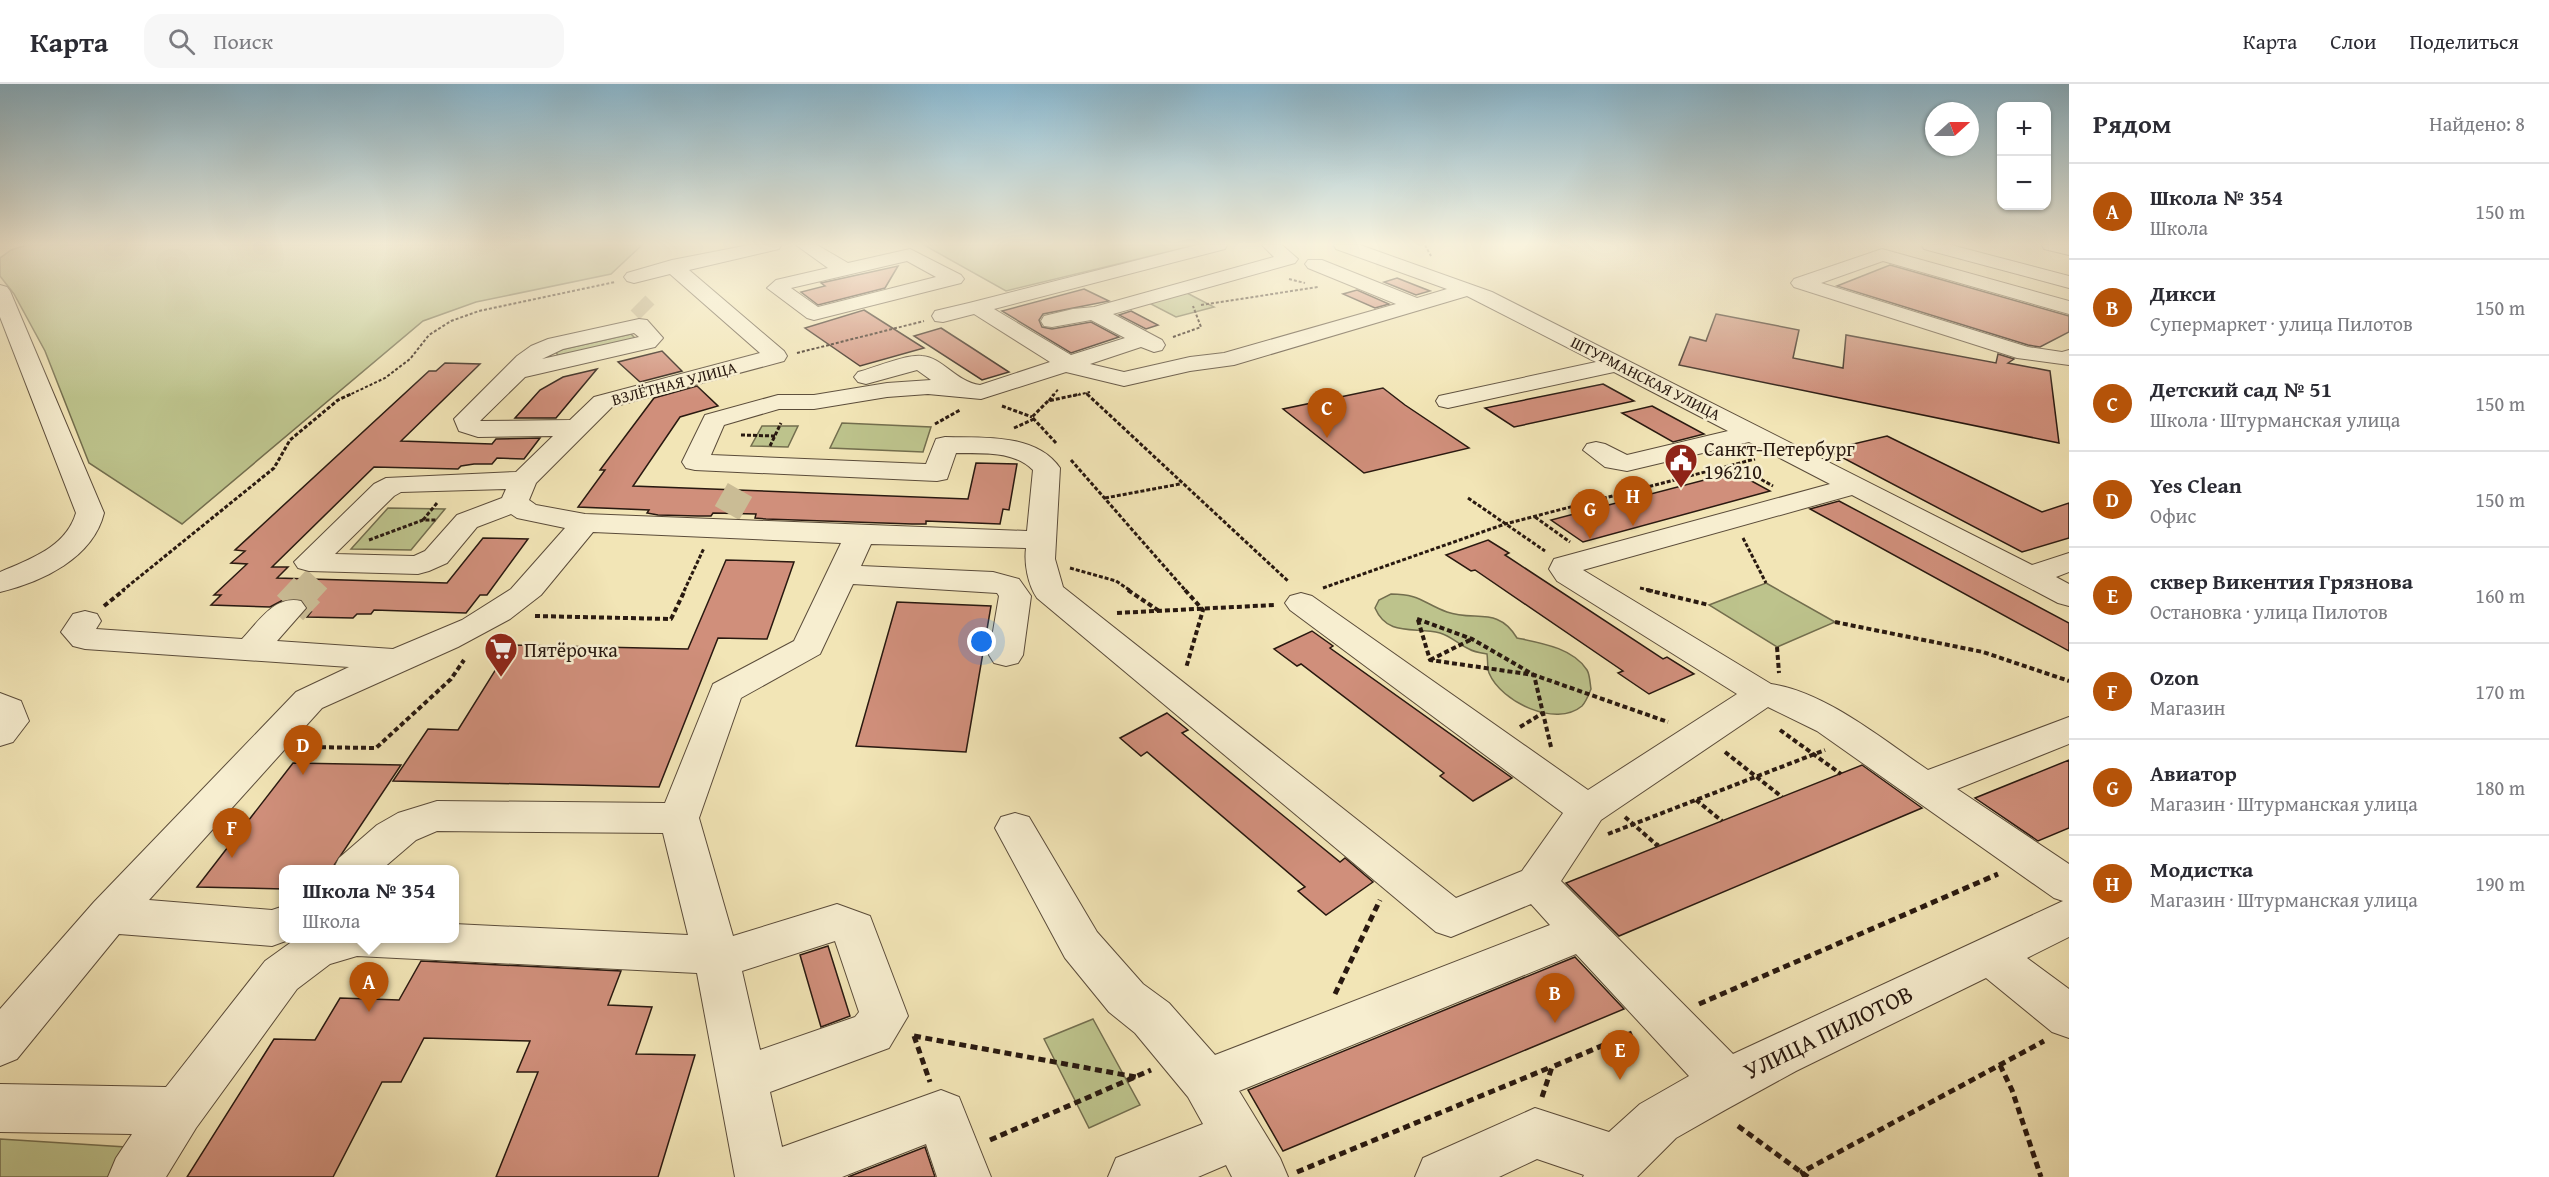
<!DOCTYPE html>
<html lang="ru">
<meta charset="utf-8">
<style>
body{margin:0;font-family:"Gentium Book Plus",serif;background:#f7f7f7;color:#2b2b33}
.controls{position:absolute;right:18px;top:18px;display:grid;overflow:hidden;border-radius:12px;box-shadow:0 2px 4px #0004}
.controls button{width:54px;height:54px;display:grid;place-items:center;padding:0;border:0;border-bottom:2px solid #e1e1e2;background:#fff;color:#2b2b33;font:30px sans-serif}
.compass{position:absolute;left:1925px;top:18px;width:54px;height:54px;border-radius:50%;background:#fff;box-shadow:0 2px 4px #0004;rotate:69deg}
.you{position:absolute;left:982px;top:558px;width:21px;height:21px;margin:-15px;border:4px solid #fff;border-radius:50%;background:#1a73e8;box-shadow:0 0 0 9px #1a73e833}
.badge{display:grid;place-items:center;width:39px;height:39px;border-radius:50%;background:#b45309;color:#fff;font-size:20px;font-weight:700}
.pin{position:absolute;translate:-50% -50px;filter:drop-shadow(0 2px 3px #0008)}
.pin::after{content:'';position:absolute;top:32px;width:21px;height:18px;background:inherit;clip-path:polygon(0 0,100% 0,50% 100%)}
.popup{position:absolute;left:279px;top:781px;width:180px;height:78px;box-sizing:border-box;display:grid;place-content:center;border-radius:12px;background:#fff;filter:drop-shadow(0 2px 4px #0005);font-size:20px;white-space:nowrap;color:#7c7c81}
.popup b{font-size:22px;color:#2b2b33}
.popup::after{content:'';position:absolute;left:50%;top:100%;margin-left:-12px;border:12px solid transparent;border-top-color:#fff}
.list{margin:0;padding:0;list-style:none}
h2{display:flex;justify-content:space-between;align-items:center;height:78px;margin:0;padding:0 24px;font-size:26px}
h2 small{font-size:20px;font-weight:400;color:#7c7c81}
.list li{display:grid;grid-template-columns:39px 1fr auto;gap:18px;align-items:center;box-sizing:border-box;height:96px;padding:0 24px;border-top:2px solid #e1e1e2}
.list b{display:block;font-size:22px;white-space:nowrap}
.list p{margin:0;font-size:20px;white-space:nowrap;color:#7c7c81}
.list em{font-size:20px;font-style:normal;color:#7c7c81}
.icon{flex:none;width:33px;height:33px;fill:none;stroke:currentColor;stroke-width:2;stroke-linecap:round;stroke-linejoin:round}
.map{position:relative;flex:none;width:2069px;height:1093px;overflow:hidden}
header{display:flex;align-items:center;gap:36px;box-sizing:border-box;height:84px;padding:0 30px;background:#fff;border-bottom:2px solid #e1e1e2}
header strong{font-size:28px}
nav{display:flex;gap:33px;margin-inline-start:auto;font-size:21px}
.search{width:420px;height:54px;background:#f7f7f7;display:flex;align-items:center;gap:15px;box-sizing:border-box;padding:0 21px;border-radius:18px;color:#7c7c81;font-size:22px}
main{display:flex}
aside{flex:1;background:#fff}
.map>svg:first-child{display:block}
</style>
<header>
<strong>Карта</strong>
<div class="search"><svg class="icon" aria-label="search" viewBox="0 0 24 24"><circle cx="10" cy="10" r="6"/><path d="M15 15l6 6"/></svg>Поиск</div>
<nav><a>Карта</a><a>Слои</a><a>Поделиться</a></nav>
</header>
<main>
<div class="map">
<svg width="2069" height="1093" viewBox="0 0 2069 1093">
<rect width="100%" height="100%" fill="#f2e5b6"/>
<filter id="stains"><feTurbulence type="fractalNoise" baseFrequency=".00333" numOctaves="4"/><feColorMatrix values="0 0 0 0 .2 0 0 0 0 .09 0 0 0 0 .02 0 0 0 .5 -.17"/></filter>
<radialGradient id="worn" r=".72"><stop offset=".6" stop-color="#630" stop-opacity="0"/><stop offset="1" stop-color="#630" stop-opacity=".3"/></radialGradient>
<!-- green -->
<g fill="#bdc38c" stroke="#736e4e" stroke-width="1.5">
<polygon points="27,161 642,161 611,190 476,218 423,237 182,440 89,379 45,267 14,210 0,192 0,174 11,166"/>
<polygon points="924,161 1196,161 1006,207"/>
<polygon points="1187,209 1214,223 1176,233 1149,219"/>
<polygon points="631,250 636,255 559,273 555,267"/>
<polygon points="842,339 931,343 923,368 830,364"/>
<polygon points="762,342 798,342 788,363 751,362"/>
<polygon points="388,424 445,425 411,466 351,465"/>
<polygon points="1766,499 1835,538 1777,563 1709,521"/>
<path d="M 1391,510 C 1420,510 1423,519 1447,528 C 1475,538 1498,522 1517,554 C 1541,559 1573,564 1587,586 C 1590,591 1590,600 1591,605 C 1589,610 1586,618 1582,622 C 1556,644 1501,618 1489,589 C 1487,584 1488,576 1487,570 C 1481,569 1474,568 1469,565 C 1459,561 1451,552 1440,549 C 1416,542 1388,554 1375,524 L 1379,516 Z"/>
<polygon points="1093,935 1140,1021 1089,1044 1044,955"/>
<polygon points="0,1055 126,1063 129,1093 0,1093"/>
</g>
<!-- building -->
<g fill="#d08f7b" stroke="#291910" stroke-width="1.5">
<polygon points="1890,181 2069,232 2069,248 2040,263 2028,261 1837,202"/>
<polygon points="898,182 885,204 818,221 801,208 825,202 821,199"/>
<polygon points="1397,194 1430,207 1416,211 1384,198"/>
<polygon points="1084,205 1109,217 1043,230 1039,236 1042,243 1052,245 1091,238 1119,253 1071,269 1002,227"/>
<polygon points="1357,206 1389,220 1375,224 1343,210"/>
<polygon points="864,226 924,264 860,282 805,244"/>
<polygon points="1131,227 1158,241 1146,245 1119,231"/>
<polygon points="1716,230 1799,246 1793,274 1843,284 1846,251 1996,279 1998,270 2014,275 2008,279 2050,287 2059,359 1679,281 1690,253 1706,257"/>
<polygon points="941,244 969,262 1009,288 982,296 914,252"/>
<polygon points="662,267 682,287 640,298 618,278"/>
<polygon points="445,279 480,280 401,357 492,360 496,355 540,354 524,375 497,374 492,380 474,380 461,382 458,385 374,383 272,483 288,483 277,494 447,499 483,454 528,455 487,511 480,511 466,529 374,526 371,530 357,530 353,534 307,533 311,528 305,528 308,523 301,515 283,516 270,523 211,521 221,511 214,511 247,480 231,479 245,467 235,466 429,287 436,287"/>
<polygon points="597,285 556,334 515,334 540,306 563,293"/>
<polygon points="1603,300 1634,317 1514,343 1485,324"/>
<polygon points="697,302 718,322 680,333 633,402 968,415 976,379 1017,380 1009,426 1003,425 1000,440 926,437 926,440 912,440 766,435 755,434 756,430 713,429 711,432 698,432 658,431 647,429 649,426 578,423 605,386 600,386 654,314"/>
<polygon points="1383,304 1405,321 1469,364 1364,389 1283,325"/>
<polygon points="1652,322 1704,350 1673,358 1622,329"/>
<polygon points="1887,352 2042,428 2069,419 2069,454 2022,468 1828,366"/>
<polygon points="1735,388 1770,407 1583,458 1551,436"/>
<polygon points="1839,417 2069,539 2069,567 1810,425"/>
<polygon points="1488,456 1509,469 1505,471 1663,575 1667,573 1694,590 1649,610 1618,589 1623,587 1475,486 1471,487 1446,471"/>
<polygon points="726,476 794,478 767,555 718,554 659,703 393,697 428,645 458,646 511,561 688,565"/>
<polygon points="897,518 991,522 966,668 856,662"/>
<polygon points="1312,547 1333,562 1330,564 1512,694 1473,717 1440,692 1444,689 1301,580 1297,582 1274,565"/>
<polygon points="1167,629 1188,646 1182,649 1340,778 1345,774 1373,798 1326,831 1298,807 1305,803 1147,668 1141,672 1120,654"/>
<polygon points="2069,676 2069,744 2038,757 1975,714"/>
<polygon points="293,679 401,681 331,786 284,786 284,805 197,803"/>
<polygon points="1862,681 1922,724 1619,852 1566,799"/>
<polygon points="828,862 850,932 821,943 800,871"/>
<polygon points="1575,873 1624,925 1283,1067 1248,1006"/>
<polygon points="421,877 621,887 608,921 652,923 636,970 695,971 658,1093 496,1093 538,988 517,988 530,957 424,954 401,998 382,998 333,1093 187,1093 274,955 315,956 340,914 399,916"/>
<polygon points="925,1063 935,1093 848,1093"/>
</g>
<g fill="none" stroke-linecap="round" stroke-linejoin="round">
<!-- minor-tunnel-far2 -->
<polyline stroke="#cabc95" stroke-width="21" stroke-dasharray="21 10" stroke-linecap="butt" points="638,219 647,228"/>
<!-- minor-tunnel-far1 -->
<g stroke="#cabc95" stroke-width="28" stroke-dasharray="28 14" stroke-linecap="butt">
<polyline points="727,429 740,406"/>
<polyline points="306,507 317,495"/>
</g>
<!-- minor-tunnel -->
<polyline stroke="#cabc95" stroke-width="36" stroke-dasharray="36 18" stroke-linecap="butt" points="290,524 307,506"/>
<!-- minor casing -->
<g stroke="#5b4c3a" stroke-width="2">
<g id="minor">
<path d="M 749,161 L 781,161 L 779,165 L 689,186 L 784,267 L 787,272 L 784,277 L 612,323 L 536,399 L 529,416 L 536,421 L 585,430 L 1027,447 L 1033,386 C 1013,366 983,370 956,369 L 947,395 L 937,397 L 695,386 L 686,384 L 682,378 L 705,331 L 778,311 L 814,311 L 887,299 L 931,296 L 917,286 L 866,300 L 858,298 L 854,293 L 858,288 C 874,284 906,270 922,272 C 942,273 956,298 980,301 L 1050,278 L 974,230 L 943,238 L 935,237 L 932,232 L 935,227 L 969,219 L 1197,161 L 1227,161 L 1225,165 L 994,225 L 1071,271 L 1125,254 L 1091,236 L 1052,243 L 1044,242 L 1041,237 L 1044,232 L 1073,225 L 1094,223 L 1274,173 L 1262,161 L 1282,161 L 1298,175 L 1295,179 L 1113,230 L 1162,256 L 1165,261 L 1162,266 L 1154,268 L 1141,263 L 1090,280 L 1124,288 L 1190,273 L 1224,269 L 1396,220 L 1308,184 L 1305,180 L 1308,176 L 1322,176 L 1417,214 L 1447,205 L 1336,165 L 1334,161 L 1360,161 L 1492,208 L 2032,481 L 2069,469 L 2069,488 L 2056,493 L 2069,500 L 2069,522 L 2058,519 L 1852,411 L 1583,486 L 1771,600 C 1826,608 1883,656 1928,686 L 2069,633 L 2069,660 L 1957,705 L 2069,780 L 2069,853 L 2027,874 L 2069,905 L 2069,954 L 2052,948 L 1986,894 L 1796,987 L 1725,1026 L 1676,1054 L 1637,1093 L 1583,1093 L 1584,1091 L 1537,1075 L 1499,1093 L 1415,1093 L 1423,1074 L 1535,1024 L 1609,1048 L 1640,1020 L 1689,992 L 1576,870 L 1239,1007 L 1280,1074 L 1288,1093 L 1232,1093 L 1226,1081 L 1198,1093 L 1108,1093 L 1116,1074 L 1203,1040 L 1188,1013 L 1135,949 L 1109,928 L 1065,874 L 995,744 L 1001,733 L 1015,729 L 1029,733 L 1097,848 L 1143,900 L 1169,919 L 1215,971 L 1550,841 L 1531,820 L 1451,853 L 1436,848 L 1037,514 C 1028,501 1024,480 1026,464 L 871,460 L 861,482 L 993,488 L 1019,495 L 1031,512 L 1023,571 L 1018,579 L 1006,582 L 994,579 L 989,571 L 999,512 L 997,509 L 853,500 L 820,570 L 741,614 L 699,734 L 733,852 L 837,820 L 870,832 L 908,932 L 889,964 L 770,1008 L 782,1063 L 941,1006 L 959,1013 L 991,1093 L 937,1093 L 926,1060 L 842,1093 L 735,1093 L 697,889 L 357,872 L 330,880 L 297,905 L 196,1044 L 166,1093 L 108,1093 L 116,1074 L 132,1050 L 0,1048 L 0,1000 L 166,1003 L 265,877 L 297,854 L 454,854 L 454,840 L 688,851 L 663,749 L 437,747 L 416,756 L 381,786 L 333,786 L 339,774 L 377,741 L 398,729 L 437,717 L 665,719 L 713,600 L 794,557 L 841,459 L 593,448 L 541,511 L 510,535 L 458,563 L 322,624 L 149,816 L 272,826 L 284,822 L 284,854 L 294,854 L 272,862 L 119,850 L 17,975 L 0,982 L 0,925 L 94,818 L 296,608 L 349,583 L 85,565 L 73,562 L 61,548 L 73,530 L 85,527 L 97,530 L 101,537 L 96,545 L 242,555 C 259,537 275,511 301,517 L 306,524 L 277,557 L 393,565 L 462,536 L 511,505 L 565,444 L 517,434 L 511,430 L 477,443 L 447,479 L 429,487 L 418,490 L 309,487 L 298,484 L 294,478 L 374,400 L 386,394 L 516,388 L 553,352 L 478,353 L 459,347 L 454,335 L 517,272 L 531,262 L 548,255 L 639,235 L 647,236 L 663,254 L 655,263 L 525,293 L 480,337 L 570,336 L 594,313 L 760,269 L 670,190 L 634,199 L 627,197 L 624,193 L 627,189 L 672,176 ZM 1467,212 L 1596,278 L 1439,312 L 1436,317 L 1439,322 L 1448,324 L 1614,288 L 1728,347 L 1627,371 L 1605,360 L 1596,358 L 1587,360 L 1583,366 L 1605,383 L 1627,387 L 1749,358 L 1830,400 L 1554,475 L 1549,485 L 1557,497 L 1737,610 L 1588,706 L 1312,512 L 1301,509 L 1290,512 L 1285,519 L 1290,526 L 1563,729 L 1522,787 L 1456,814 L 1063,503 L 1055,475 L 1060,384 C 1036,349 983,354 945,353 L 936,355 L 926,380 L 711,371 L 724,341 L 779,325 L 814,325 L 887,313 L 928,310 L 981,315 L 1066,288 L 1124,302 L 1190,287 L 1234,281 ZM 634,249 L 639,253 L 542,275 L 563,265 ZM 506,405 L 502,414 L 457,431 L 425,467 L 414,472 L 335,470 L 394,412 L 401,408 ZM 1768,623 L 1817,647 L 2054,814 L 2063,817 L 1733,970 L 1561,797 L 1601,736 ZM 835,857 L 859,928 L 855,933 L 760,966 L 742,887 Z"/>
<path d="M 796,161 L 817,161 L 848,179 L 910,165 L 961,191 L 964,195 L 961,199 L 814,236 L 807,234 L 767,204 L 776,196 L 828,184 ZM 907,177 L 936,193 L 818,223 L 791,204 Z"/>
<polygon points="1922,161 1951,161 2069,192 2069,204 1924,165"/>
<polygon points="2042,161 2069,161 2069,171 2044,165"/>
<polygon points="1882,165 2069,217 2069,230 1883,177 1821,199 2028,263 2062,268 2069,266 2069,281 2017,274 1794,203 1791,199 1794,195"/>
<path d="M 0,201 L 7,203 L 10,207 L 104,429 C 93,474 42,498 0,508 L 0,488 C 30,475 66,463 76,429 L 0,233 Z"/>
<polygon points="0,609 21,617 29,637 13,658 0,662"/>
</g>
</g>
<!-- path-far3 -->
<g stroke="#291910" stroke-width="2" stroke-dasharray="3 2" stroke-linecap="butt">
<polyline points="1425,161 1431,172"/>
<polyline points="1289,195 1305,199"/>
<polyline points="1201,221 1318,203"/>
<polyline points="1173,253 1201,243 1193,222"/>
<polyline points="797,269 924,237"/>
<polyline points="1086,309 1089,312"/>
<polyline points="347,312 385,294 410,275 429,251 451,237 479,227 615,198"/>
<polyline points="1053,312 1059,304"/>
<polyline points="1073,312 1090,308"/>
</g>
<!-- path-far2 -->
<g stroke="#291910" stroke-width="3" stroke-dasharray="4 2" stroke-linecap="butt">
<polyline points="1087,310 1289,498"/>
<polyline points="1049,317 1054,310"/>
<polyline points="1002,322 1032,333"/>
<polyline points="935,340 960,326"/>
<polyline points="1014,344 1034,335"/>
<polyline points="741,351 775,352"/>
<polyline points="1056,359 1032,333 1048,317 1080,310"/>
<polyline points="770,362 781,339"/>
<polyline points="1071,376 1186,507"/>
<polyline points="1735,381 1773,402"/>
<polyline points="1105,414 1180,400"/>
<polyline points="1468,414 1545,467"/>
<polyline points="1535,433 1570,458"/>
<polyline points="423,436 437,419"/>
<polyline points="1743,454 1766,499"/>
<polyline points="369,456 423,436 436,436"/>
<polyline points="1070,484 1116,497 1131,507"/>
<polyline points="1323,504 1505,440 1755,375"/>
<polyline points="1640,504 1653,507"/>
<polyline points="122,507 274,384 290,356 338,316 351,310"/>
<polyline points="684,507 704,464"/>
</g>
<!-- path-far1 -->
<g stroke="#291910" stroke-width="4" stroke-dasharray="5 3" stroke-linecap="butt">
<polyline points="1128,506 1159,527"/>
<polyline points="1185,506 1203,526 1186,584"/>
<polyline points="1647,506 1709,521"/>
<polyline points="104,522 124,506"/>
<polyline points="1117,529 1274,521"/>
<polyline points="535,532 671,535 685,506"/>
<polyline points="1417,535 1472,555 1534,591 1668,638"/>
<polyline points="1418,536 1430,576 1534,591 1551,663"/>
<polyline points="1835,538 1983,568 2069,597"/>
<polyline points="1777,563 1779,589"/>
<polyline points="1430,576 1472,555"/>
<polyline points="1520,643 1543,629"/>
<polyline points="1780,646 1841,690"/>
<polyline points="305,663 376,664 451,595 464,576"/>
<polyline points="1725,668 1782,713"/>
<polyline points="1696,716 1722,737"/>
<polyline points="1625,733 1658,762"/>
<polyline points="1608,750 1825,666"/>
</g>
<!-- path -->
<g stroke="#291910" stroke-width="5" stroke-dasharray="7 4.5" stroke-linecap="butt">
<polyline points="1656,760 1658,762"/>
<polyline points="1335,910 1380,816"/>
<polyline points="1699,920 1998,790"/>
<polyline points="914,952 1136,993"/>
<polyline points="914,952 930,998"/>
<polyline points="2000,981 2012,1006 2041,1093"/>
<polyline points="1542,1013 1552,983 1632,949"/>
<polyline points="1738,1042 1808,1093"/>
<polyline points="990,1056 1151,986"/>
<polyline points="1297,1088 1551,983"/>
<polyline points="1805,1093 1802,1088 2044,957"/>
</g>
<!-- minor -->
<use href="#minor" fill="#f7eed0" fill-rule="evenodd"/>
</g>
<!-- sky -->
<linearGradient id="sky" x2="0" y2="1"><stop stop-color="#89b8d0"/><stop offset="0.51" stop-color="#f9f3de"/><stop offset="1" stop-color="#f9f3de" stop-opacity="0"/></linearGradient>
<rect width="2069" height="314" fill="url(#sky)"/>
<!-- icons -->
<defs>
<g id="civic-pin" transform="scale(1.725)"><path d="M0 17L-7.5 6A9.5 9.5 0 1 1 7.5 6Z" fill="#8f2418" stroke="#f7eed0"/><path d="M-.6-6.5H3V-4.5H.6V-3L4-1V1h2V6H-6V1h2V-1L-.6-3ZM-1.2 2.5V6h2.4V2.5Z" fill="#fff"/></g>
<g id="supermarket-pin" transform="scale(1.725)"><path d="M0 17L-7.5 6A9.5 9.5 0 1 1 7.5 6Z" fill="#8f2418" stroke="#f7eed0"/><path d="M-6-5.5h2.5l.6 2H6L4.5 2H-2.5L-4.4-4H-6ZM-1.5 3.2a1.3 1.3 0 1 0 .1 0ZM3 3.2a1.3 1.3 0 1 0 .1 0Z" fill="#fff"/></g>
</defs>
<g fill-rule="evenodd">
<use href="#civic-pin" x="1681" y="376"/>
<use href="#supermarket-pin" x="501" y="565"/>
</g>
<g text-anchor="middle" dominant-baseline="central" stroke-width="5" stroke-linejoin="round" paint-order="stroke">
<!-- far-street labels -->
<g font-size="16" fill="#291910" stroke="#f7eed0">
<text transform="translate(1646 294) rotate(27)">ШТУРМАНСКАЯ УЛИЦА</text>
<text transform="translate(674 299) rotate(-15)">ВЗЛЁТНАЯ УЛИЦА</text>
</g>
<!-- poi labels -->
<g font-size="20" fill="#291910" stroke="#f7eed0" text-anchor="start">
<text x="1704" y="364">Санкт-Петербург<tspan x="1704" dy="23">196210</tspan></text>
<text x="524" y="565">Пятёрочка</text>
</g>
<!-- near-street labels -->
<g font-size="24" fill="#291910" stroke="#f7eed0">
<text transform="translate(1828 948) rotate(-26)">УЛИЦА ПИЛОТОВ</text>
</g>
</g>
<rect width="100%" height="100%" filter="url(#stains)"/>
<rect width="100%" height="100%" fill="url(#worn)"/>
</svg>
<div class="controls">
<button>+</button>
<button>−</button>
</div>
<svg class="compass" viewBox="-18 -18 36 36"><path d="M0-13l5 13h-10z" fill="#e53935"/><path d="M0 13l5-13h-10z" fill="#7c7c81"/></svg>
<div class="you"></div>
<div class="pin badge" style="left:369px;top:928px">A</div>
<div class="popup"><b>Школа № 354</b>Школа</div>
<div class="pin badge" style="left:1555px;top:939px">B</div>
<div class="pin badge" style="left:1327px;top:354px">C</div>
<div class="pin badge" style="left:303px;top:691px">D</div>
<div class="pin badge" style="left:1620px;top:996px">E</div>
<div class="pin badge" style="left:232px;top:774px">F</div>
<div class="pin badge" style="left:1590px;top:455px">G</div>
<div class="pin badge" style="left:1633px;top:442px">H</div>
</div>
<aside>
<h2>Рядом<small>Найдено: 8</small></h2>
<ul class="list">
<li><span class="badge">A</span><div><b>Школа № 354</b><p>Школа</p></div><em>150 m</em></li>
<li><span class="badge">B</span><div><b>Дикси</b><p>Супермаркет · улица Пилотов</p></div><em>150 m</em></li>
<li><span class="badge">C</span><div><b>Детский сад № 51</b><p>Школа · Штурманская улица</p></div><em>150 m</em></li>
<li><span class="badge">D</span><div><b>Yes Clean</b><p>Офис</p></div><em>150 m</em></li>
<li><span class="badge">E</span><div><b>сквер Викентия Грязнова</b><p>Остановка · улица Пилотов</p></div><em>160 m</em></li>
<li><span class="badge">F</span><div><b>Ozon</b><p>Магазин</p></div><em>170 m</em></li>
<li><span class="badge">G</span><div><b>Авиатор</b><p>Магазин · Штурманская улица</p></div><em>180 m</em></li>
<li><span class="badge">H</span><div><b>Модистка</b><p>Магазин · Штурманская улица</p></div><em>190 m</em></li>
</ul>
</aside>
</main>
